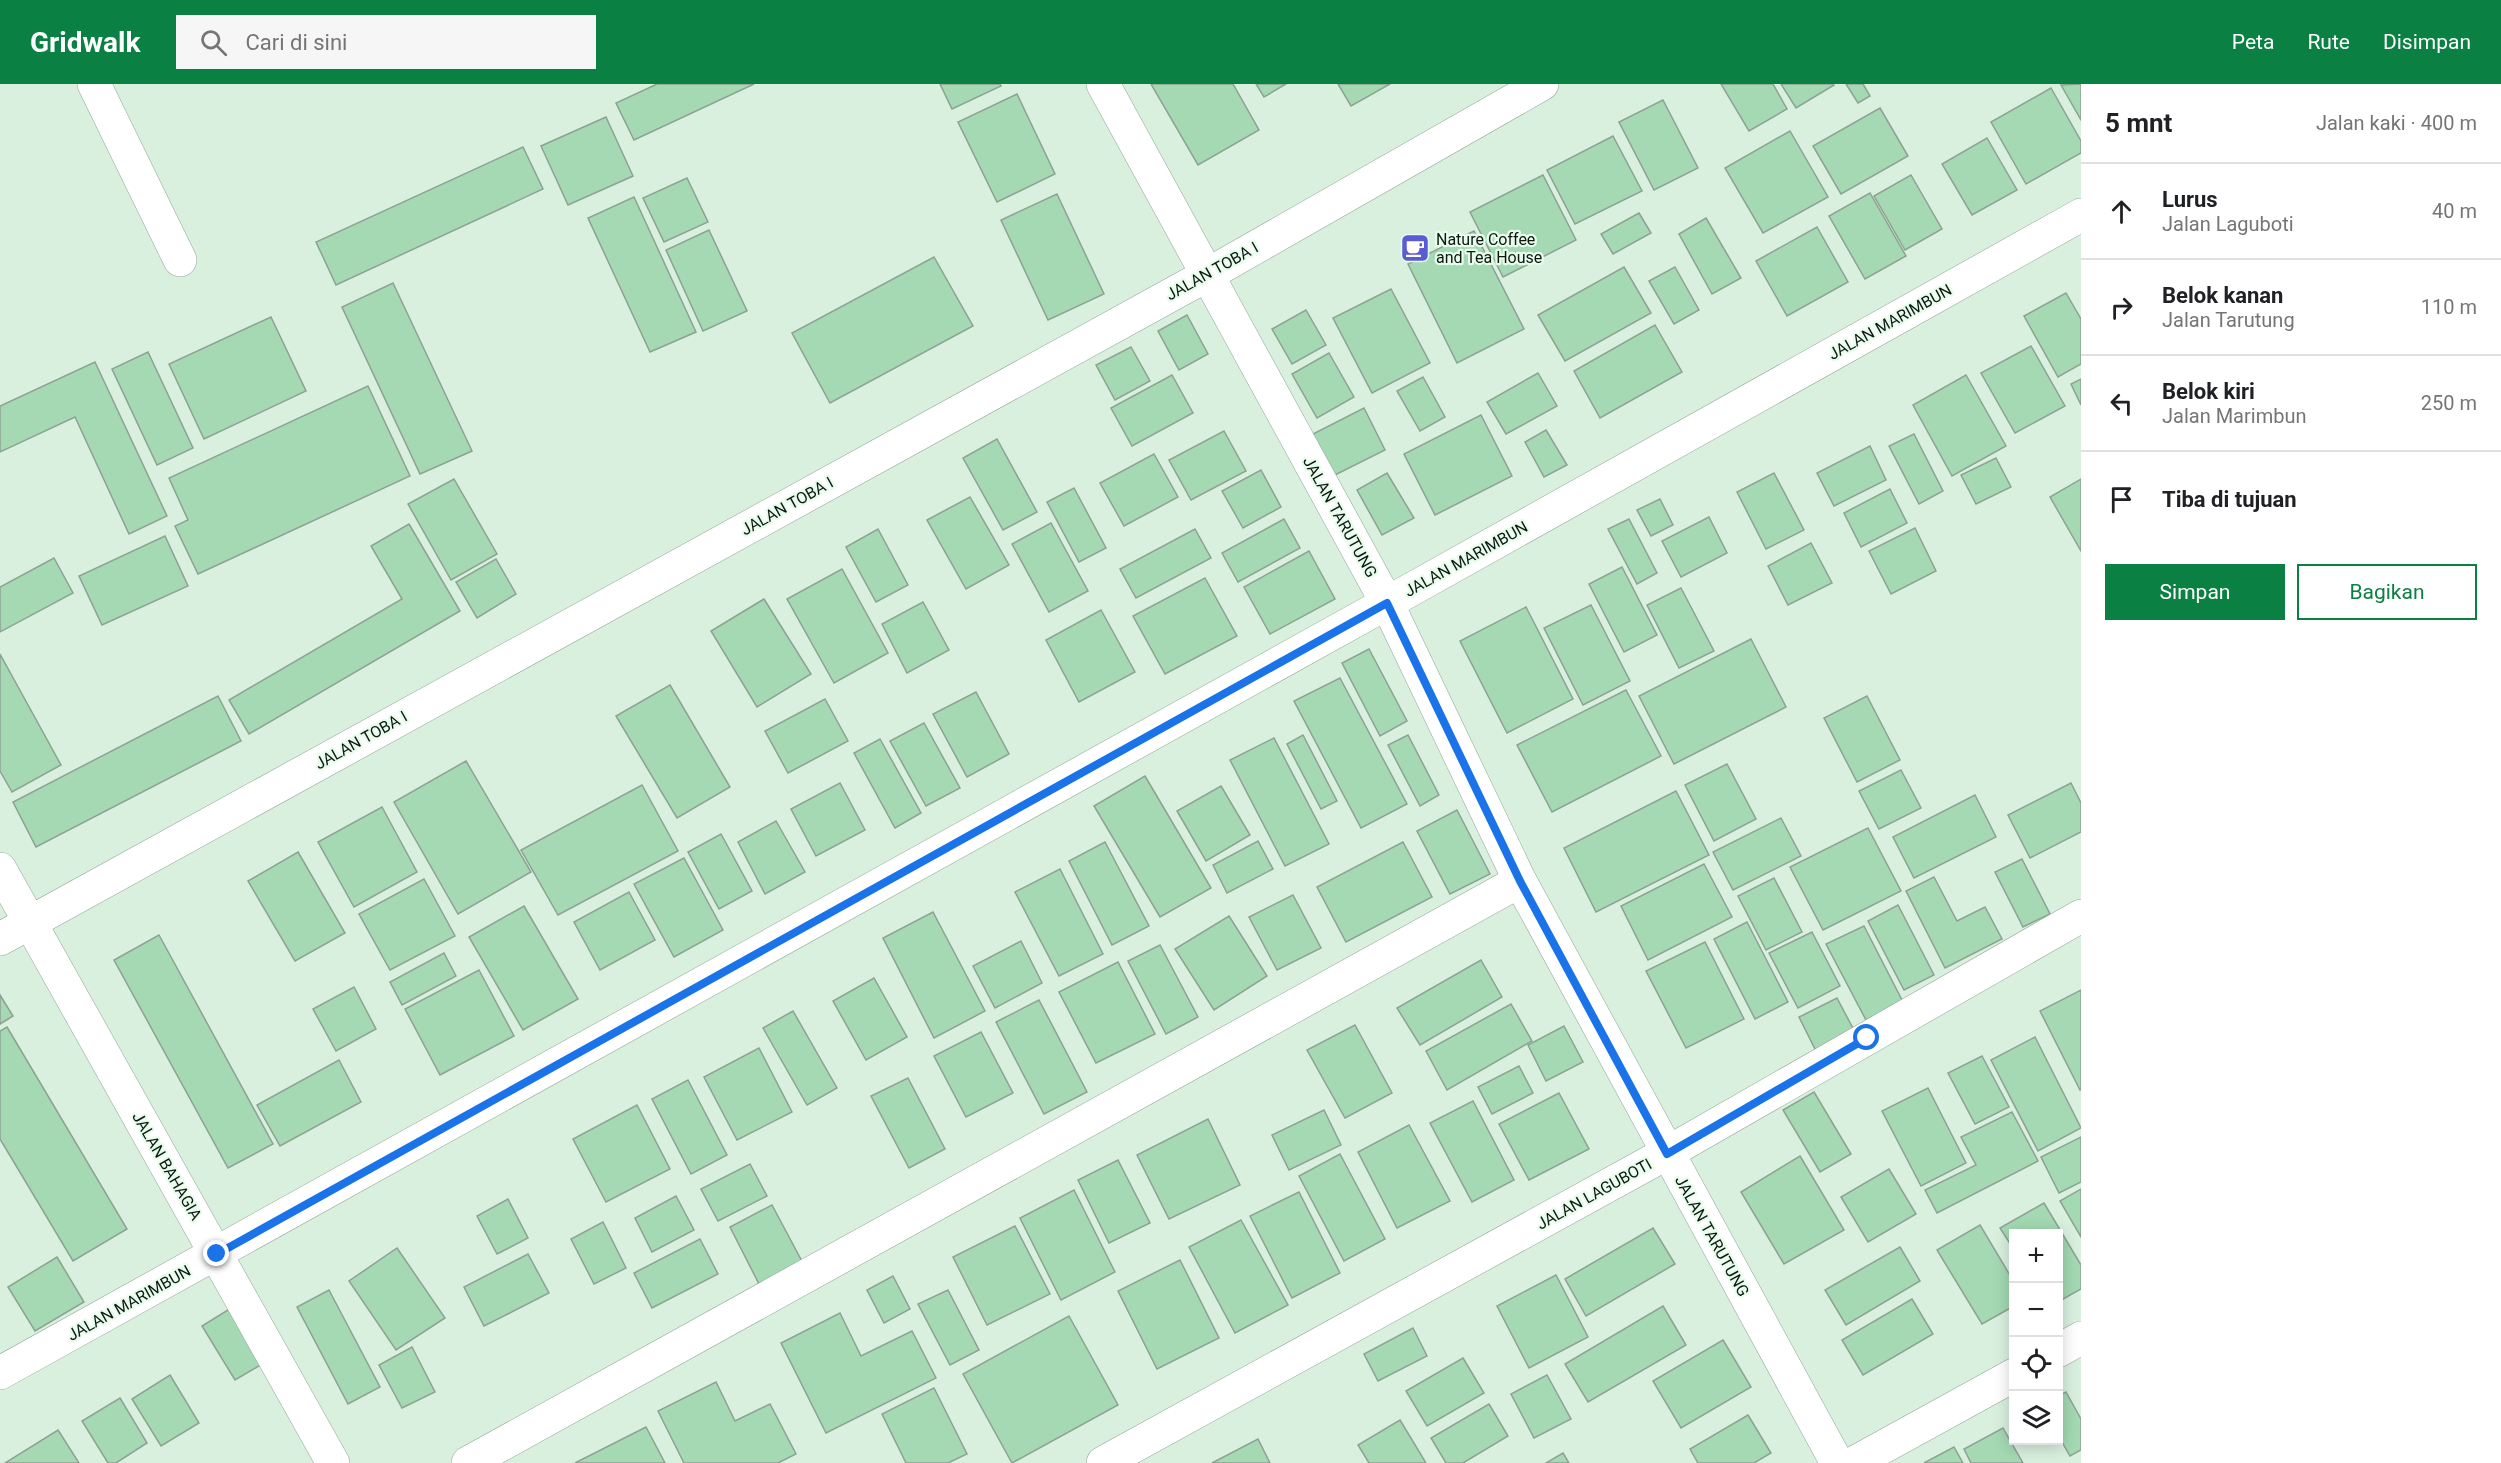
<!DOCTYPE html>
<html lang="id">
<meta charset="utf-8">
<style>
body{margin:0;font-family:Roboto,sans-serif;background:#f6f6f6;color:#202124}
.controls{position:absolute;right:18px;bottom:18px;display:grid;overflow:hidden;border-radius:0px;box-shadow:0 3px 15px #0003}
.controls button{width:54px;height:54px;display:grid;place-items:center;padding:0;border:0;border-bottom:2px solid #e0e0e0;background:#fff;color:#202124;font:30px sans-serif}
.stop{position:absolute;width:18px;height:18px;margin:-14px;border:4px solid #1a73e8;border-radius:50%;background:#fff}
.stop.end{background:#1a73e8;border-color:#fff;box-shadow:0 2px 6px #0008}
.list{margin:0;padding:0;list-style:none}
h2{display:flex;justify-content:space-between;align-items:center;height:78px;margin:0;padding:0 24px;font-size:26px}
h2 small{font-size:20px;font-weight:400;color:#757577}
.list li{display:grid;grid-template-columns:39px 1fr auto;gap:18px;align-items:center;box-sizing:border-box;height:96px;padding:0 24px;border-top:2px solid #e0e0e0}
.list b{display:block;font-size:22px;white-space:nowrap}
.list p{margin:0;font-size:20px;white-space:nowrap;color:#757577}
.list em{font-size:20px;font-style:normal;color:#757577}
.actions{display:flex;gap:12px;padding:18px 24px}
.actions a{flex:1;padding:14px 0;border:2px solid #0b8043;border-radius:0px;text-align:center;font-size:21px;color:#0b8043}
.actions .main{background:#0b8043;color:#fff}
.icon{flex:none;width:33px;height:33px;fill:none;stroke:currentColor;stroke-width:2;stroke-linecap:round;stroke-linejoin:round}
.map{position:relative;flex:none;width:2081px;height:1379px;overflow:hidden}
header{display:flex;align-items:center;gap:36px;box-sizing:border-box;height:84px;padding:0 30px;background:#0b8043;color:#fff}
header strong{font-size:28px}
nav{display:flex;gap:33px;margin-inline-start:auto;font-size:21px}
.search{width:420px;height:54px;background:#f6f6f6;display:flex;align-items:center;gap:15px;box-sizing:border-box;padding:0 21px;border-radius:0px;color:#757577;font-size:22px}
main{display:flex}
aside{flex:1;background:#fff}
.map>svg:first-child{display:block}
</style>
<header>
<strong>Gridwalk</strong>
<div class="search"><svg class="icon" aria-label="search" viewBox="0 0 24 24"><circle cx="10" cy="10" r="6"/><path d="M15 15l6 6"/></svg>Cari di sini</div>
<nav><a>Peta</a><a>Rute</a><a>Disimpan</a></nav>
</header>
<main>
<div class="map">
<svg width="2081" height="1379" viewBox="0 0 2081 1379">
<rect width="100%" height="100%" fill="#d9f0df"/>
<!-- building -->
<g fill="#a4d9b3" stroke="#8da292" stroke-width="1.5">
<polygon points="657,0 754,0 634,56 616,19"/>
<polygon points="940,0 1000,0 1001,2 952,25"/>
<polygon points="1151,0 1233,0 1259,46 1198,81"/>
<polygon points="1256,0 1286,0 1264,13"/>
<polygon points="1338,0 1390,0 1351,22"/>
<polygon points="1721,0 1773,0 1787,25 1749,47"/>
<polygon points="1781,0 1833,0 1834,1 1796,24"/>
<polygon points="1846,0 1863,0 1870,12 1858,19"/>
<polygon points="2081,0 2081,36 2061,1"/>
<polygon points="2051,4 2081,57 2081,69 2026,100 1991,38"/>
<polygon points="1017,10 1055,90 997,118 958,38"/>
<polygon points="1663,16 1698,84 1654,106 1619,38"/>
<polygon points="1880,24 1908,72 1841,110 1813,62"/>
<polygon points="606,33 633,92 568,121 541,62"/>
<polygon points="1790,47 1828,113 1763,149 1725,84"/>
<polygon points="1613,52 1642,107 1575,140 1547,86"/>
<polygon points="1987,54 2017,106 1972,131 1942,80"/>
<polygon points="523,63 543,105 336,201 316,158"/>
<polygon points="1543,91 1576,156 1503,193 1470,128"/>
<polygon points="1911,91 1942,145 1905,166 1874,112"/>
<polygon points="687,94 708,138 664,158 643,114"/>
<polygon points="1870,109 1906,172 1865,195 1829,132"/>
<polygon points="1057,110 1104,210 1048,236 1001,136"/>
<polygon points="634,113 696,248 650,268 588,134"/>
<polygon points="1639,129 1651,149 1613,170 1601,150"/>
<polygon points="1706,134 1741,194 1712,210 1679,150"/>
<polygon points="1817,143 1848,198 1787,232 1756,177"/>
<polygon points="709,146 747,227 703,247 666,166"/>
<polygon points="1474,147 1524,245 1457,279 1408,180"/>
<polygon points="934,173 973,242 830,319 792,249"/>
<polygon points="1624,183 1651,229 1565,277 1538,231"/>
<polygon points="1675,183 1699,226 1674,240 1649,197"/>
<polygon points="393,199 472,367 420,390 342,223"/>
<polygon points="1391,205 1430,279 1372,309 1333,234"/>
<polygon points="2066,209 2081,235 2081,280 2058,293 2024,232"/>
<polygon points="1306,226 1326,261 1292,280 1272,245"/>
<polygon points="1187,231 1208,270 1179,286 1158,247"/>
<polygon points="271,233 306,307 204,355 169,280"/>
<polygon points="1655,241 1682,288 1600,334 1574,287"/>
<polygon points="2031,262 2065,322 2015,349 1981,289"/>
<polygon points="1131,263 1150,297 1115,316 1096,281"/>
<polygon points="148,268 193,364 157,381 112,285"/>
<polygon points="1329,269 1354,313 1317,334 1292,290"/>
<polygon points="95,278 167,432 129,450 75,333 0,368 0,322"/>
<polygon points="1538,289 1557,322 1506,350 1487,318"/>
<polygon points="1172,291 1193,329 1132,362 1111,324"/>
<polygon points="1966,291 2006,362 1952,392 1913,321"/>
<polygon points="1423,293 1445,333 1420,347 1397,307"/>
<polygon points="2081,295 2081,321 2071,300"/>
<polygon points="368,302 410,392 198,490 175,442 188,436 169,394"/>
<polygon points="1364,324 1385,366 1331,393 1309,352"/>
<polygon points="1481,331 1512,392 1435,431 1404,370"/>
<polygon points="1546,346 1567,381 1544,393 1525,358"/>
<polygon points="1224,347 1246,387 1191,416 1169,376"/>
<polygon points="1914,350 1943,407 1919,420 1889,362"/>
<polygon points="997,355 1037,428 1003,446 963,374"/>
<polygon points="1870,362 1886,396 1834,422 1817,389"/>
<polygon points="1154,370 1178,413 1124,442 1100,399"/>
<polygon points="1996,374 2011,403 1976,420 1961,391"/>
<polygon points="1261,386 1281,423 1243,444 1222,407"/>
<polygon points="1387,389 1414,434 1382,451 1357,406"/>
<polygon points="1774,389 1804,446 1766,465 1737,408"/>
<polygon points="454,395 497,470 451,496 408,420"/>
<polygon points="2081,395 2081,467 2050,413"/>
<polygon points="1074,404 1106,464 1079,478 1047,418"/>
<polygon points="1890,405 1907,439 1861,463 1844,429"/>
<polygon points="970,413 1009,481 966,505 927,436"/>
<polygon points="1660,415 1673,441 1651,452 1637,426"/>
<polygon points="1709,433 1727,469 1681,493 1662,457"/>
<polygon points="1284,435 1300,464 1238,498 1222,469"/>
<polygon points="1629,435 1657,489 1637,500 1608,445"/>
<polygon points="1051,439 1088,507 1049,528 1012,460"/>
<polygon points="409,440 460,527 249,650 229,616 402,515 371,462"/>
<polygon points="1915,444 1936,487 1891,510 1869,467"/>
<polygon points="878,445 908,501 876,518 846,463"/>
<polygon points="1195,445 1211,474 1136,514 1120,485"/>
<polygon points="165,452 188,502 102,541 79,492"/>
<polygon points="1811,459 1832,499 1788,521 1768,482"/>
<polygon points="1309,467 1335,515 1270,550 1244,503"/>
<polygon points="54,474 73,509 0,548 0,503"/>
<polygon points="496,475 516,510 477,534 456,498"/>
<polygon points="1622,483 1657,551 1624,568 1589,500"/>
<polygon points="842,485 888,569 834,599 787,515"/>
<polygon points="1205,494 1237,552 1165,590 1133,532"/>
<polygon points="1681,504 1714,567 1679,584 1647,521"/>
<polygon points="764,515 811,590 757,623 711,547"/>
<polygon points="923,518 949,566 907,589 882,540"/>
<polygon points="1591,521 1630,597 1583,621 1544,544"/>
<polygon points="1526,523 1573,615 1507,649 1460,557"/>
<polygon points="1101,526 1135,588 1079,618 1046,556"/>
<polygon points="1751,555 1786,623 1674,680 1639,612"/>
<polygon points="1369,565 1407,637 1380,652 1342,579"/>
<polygon points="0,570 61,681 12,708 0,687"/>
<polygon points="1340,594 1407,720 1361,744 1294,617"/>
<polygon points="670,601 730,703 677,734 616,632"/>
<polygon points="1626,606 1661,672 1552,728 1517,661"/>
<polygon points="976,608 1009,670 967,693 933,630"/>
<polygon points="218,612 241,657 36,763 13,718"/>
<polygon points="1867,612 1900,676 1857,698 1824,634"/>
<polygon points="825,615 848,657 788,689 765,647"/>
<polygon points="924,639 960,704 926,722 890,657"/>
<polygon points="1303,651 1337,717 1321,725 1287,660"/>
<polygon points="1408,651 1439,711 1420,722 1388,661"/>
<polygon points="1274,654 1329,760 1285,782 1230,676"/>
<polygon points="880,655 921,729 895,744 854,669"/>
<polygon points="466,677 531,788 458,830 394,718"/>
<polygon points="1727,680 1756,735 1714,757 1685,701"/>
<polygon points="1901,686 1921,724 1879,745 1859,707"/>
<polygon points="1145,692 1211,804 1160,833 1094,722"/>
<polygon points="840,699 865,746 816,772 791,725"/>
<polygon points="2071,699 2081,719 2081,748 2030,774 2008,731"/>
<polygon points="642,701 678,767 558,831 521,766"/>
<polygon points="1221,702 1250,751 1206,777 1177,727"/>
<polygon points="1676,707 1709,771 1596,828 1564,764"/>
<polygon points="1975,711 1996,753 1914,794 1893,753"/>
<polygon points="382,723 417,788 354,823 318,758"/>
<polygon points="1457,726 1490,790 1450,810 1417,747"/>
<polygon points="1781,734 1801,772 1733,806 1713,768"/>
<polygon points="776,737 805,788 765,810 738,758"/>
<polygon points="1868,744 1901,807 1823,846 1790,783"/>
<polygon points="721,750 752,807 719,825 688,768"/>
<polygon points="1258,757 1273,785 1227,809 1213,781"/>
<polygon points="1105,758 1149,842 1112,861 1069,777"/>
<polygon points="1403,758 1432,813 1346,858 1317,803"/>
<polygon points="298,768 345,849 295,877 248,797"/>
<polygon points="684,774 723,846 674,873 634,800"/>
<polygon points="2022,775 2050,830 2023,843 1995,788"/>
<polygon points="1704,780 1732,833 1648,876 1621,822"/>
<polygon points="1060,785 1103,870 1059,892 1015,808"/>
<polygon points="1934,793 1957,837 1985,823 2002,855 1945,884 1906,807"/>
<polygon points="1774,794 1802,848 1766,866 1738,812"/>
<polygon points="424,795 455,852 390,886 359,830"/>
<polygon points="629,808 655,856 600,886 574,838"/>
<polygon points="1293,811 1321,864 1277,886 1249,833"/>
<polygon points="1898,821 1934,891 1904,906 1868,837"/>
<polygon points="524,822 578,915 523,946 469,853"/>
<polygon points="933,828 985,927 934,954 883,854"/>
<polygon points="1229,832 1267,892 1214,926 1175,865"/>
<polygon points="1747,838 1788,918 1755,935 1714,855"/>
<polygon points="1864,842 1903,918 1866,936 1826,860"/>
<polygon points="1812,848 1840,902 1798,924 1769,869"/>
<polygon points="159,851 273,1060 228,1084 114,876"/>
<polygon points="1021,857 1042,899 995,924 973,882"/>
<polygon points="1705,858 1744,935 1686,964 1646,887"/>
<polygon points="1160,861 1198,933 1166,950 1128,877"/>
<polygon points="444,869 456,892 402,921 390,898"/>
<polygon points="1481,876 1502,913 1420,961 1397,924"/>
<polygon points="1118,878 1155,950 1096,979 1059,908"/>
<polygon points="479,886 514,952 440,991 405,925"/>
<polygon points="874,894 907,953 866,976 833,917"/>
<polygon points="354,903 376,945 336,967 313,925"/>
<polygon points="2081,906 2081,1006 2080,1006 2040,927"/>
<polygon points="0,911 13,932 0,940"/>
<polygon points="1837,914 1856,950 1817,969 1799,933"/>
<polygon points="1039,916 1087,1008 1044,1030 996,938"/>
<polygon points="1511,920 1532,957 1447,1006 1426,967"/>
<polygon points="793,927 837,1004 807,1021 763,944"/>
<polygon points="1355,941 1392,1009 1345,1034 1307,966"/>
<polygon points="1564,942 1583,978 1546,997 1528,961"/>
<polygon points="7,943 127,1145 73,1177 0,1055 0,947"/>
<polygon points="981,948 1013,1009 966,1033 934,972"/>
<polygon points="2035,953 2081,1044 2038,1067 1991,976"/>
<polygon points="759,964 792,1028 737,1056 704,993"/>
<polygon points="1982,972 2009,1023 1975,1040 1948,989"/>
<polygon points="339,976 361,1018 280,1062 257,1021"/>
<polygon points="1519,982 1533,1009 1492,1030 1478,1003"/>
<polygon points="908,994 945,1065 909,1084 871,1012"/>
<polygon points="688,996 727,1071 691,1090 652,1015"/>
<polygon points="1928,1004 1966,1079 1921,1102 1882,1027"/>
<polygon points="1814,1008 1851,1070 1820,1088 1783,1026"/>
<polygon points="1559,1009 1589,1065 1529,1096 1499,1040"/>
<polygon points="1473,1017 1514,1096 1472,1118 1430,1039"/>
<polygon points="637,1021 670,1085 606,1118 573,1055"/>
<polygon points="1324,1026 1341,1061 1289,1086 1272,1051"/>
<polygon points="2012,1028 2038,1077 1937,1129 1925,1106 1976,1081 1961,1053"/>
<polygon points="1208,1035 1240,1101 1169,1135 1137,1071"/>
<polygon points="1409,1041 1450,1117 1397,1144 1358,1068"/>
<polygon points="2081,1053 2081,1098 2059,1109 2041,1073"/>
<polygon points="1340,1070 1385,1155 1344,1177 1299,1092"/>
<polygon points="1800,1072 1844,1146 1784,1180 1741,1108"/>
<polygon points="1118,1076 1150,1139 1109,1159 1078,1096"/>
<polygon points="750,1080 767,1112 718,1137 701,1105"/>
<polygon points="1889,1085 1916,1130 1868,1158 1841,1113"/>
<polygon points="2081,1105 2081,1153 2060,1117"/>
<polygon points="1074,1106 1115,1188 1061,1216 1020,1134"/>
<polygon points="1299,1108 1340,1189 1292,1214 1250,1132"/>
<polygon points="676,1112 694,1146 652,1168 635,1134"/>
<polygon points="508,1115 528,1154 497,1170 477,1132"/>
<polygon points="2044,1119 2081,1181 2081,1205 2058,1218 2058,1150 2014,1150 2014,1166 2000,1144"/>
<polygon points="772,1121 805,1183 762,1206 730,1143"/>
<polygon points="1241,1136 1288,1221 1235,1249 1189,1163"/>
<polygon points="603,1138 626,1184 594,1200 571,1155"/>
<polygon points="1980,1141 2014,1198 2014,1222 1982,1240 1937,1166"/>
<polygon points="1015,1142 1050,1210 987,1241 953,1173"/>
<polygon points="1653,1144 1675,1180 1586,1232 1565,1195"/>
<polygon points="700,1155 718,1190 652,1224 634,1189"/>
<polygon points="1900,1163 1920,1197 1846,1241 1825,1206"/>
<polygon points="397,1164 445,1234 396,1266 349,1197"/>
<polygon points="528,1170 549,1209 484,1242 464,1203"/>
<polygon points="57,1173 84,1218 35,1247 8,1203"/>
<polygon points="1180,1176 1219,1254 1157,1285 1118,1207"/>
<polygon points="1556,1191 1588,1253 1529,1284 1497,1222"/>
<polygon points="893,1192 910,1225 884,1239 867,1206"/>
<polygon points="329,1206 380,1303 348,1320 297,1223"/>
<polygon points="948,1206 979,1266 950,1281 918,1220"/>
<polygon points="1912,1215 1933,1250 1863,1291 1842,1256"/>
<polygon points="1663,1222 1686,1261 1588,1318 1565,1280"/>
<polygon points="231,1224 264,1279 235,1296 202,1242"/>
<polygon points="840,1229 861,1272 912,1247 936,1294 826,1349 781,1259"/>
<polygon points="1069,1232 1118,1321 1012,1379 963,1290"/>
<polygon points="1413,1244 1427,1272 1378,1297 1364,1270"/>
<polygon points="1723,1256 1751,1303 1681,1344 1653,1297"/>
<polygon points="412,1263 435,1308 402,1324 379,1281"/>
<polygon points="1463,1274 1484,1309 1427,1342 1406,1307"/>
<polygon points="170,1291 199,1339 161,1362 132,1315"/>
<polygon points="1547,1291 1571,1335 1534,1354 1511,1310"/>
<polygon points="716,1298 735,1337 770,1320 796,1370 778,1379 684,1379 658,1327"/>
<polygon points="934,1304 967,1370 948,1379 906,1379 882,1330"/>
<polygon points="2066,1308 2081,1335 2081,1366 2070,1372 2058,1351 2058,1312"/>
<polygon points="120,1314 147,1359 116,1379 108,1379 82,1337"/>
<polygon points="1489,1320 1508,1352 1463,1379 1446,1379 1431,1354"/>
<polygon points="1748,1331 1771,1369 1754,1379 1698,1379 1690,1365"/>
<polygon points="1400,1336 1426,1379 1369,1379 1358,1361"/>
<polygon points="646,1343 665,1379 575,1379"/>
<polygon points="2003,1344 2023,1379 1971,1379 1964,1365"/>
<polygon points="58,1346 79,1379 5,1379"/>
<polygon points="1258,1355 1270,1379 1212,1379"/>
<polygon points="1954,1363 1963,1379 1924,1379"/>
<polygon points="1563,1369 1569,1379 1546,1379"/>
</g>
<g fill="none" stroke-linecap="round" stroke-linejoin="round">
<!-- minor casing -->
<g stroke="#91a797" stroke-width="34">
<g id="minor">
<polyline points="94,0 180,176"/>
<polyline points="1103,0 1387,519 1520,797 1837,1379"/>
<polyline points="0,785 333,1379"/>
<polyline points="0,855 1207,191 1542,0"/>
<polyline points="2058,1267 2081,1254"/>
<polyline points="0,1289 1387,519 2081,131"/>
<polyline points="468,1379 1520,797"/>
<polyline points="1103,1379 1667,1069 2081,832"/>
<polyline points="1854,1379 2014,1291"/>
</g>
</g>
<!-- minor -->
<use href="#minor" stroke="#fff" stroke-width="33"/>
</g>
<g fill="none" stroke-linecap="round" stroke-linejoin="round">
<!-- route -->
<polyline stroke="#1a73e8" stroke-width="8" points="217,1170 1387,519 1520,797 1667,1070 1867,954"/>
</g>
<!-- icons -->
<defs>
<g id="cafe-square" transform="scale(1.5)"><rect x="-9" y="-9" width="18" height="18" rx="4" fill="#5b5bd3" stroke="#e7fdec"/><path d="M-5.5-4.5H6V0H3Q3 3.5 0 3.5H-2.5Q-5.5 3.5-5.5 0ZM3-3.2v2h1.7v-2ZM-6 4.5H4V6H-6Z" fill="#fff"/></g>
</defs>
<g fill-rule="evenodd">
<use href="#cafe-square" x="1415" y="164"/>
</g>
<g text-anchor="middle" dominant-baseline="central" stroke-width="4.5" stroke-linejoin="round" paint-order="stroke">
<!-- poi labels -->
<g font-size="16" fill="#0f1711" stroke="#e7fdec" text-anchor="start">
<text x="1436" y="155">Nature Coffee<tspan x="1436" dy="18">and Tea House</tspan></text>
</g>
<!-- street labels -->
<g font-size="16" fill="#0f1711" stroke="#e7fdec">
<text transform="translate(1212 187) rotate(-29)">JALAN TOBA I</text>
<text transform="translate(1890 238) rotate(-29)">JALAN MARIMBUN</text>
<text transform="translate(787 422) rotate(-29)">JALAN TOBA I</text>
<text transform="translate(1340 433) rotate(61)">JALAN TARUTUNG</text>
<text transform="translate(1466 475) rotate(-29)">JALAN MARIMBUN</text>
<text transform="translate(361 656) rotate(-29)">JALAN TOBA I</text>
<text transform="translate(167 1082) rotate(60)">JALAN BAHAGIA</text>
<text transform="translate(1594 1110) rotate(-29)">JALAN LAGUBOTI</text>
<text transform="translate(1712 1152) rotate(61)">JALAN TARUTUNG</text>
<text transform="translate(129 1219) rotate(-29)">JALAN MARIMBUN</text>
</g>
</g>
</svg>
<div class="controls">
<button>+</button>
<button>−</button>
<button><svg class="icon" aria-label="locate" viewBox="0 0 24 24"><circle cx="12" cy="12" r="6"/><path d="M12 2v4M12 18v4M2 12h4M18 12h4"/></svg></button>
<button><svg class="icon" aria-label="layers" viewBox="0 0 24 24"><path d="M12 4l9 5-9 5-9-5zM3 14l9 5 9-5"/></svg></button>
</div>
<div class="stop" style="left:1867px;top:954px"></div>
<div class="stop end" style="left:217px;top:1170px"></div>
</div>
<aside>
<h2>5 mnt<small>Jalan kaki · 400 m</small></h2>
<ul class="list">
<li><svg class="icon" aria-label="ahead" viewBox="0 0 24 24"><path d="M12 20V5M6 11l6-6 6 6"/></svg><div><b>Lurus</b><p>Jalan Laguboti</p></div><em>40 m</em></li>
<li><svg class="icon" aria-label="right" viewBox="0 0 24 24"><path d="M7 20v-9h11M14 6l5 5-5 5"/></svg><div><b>Belok kanan</b><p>Jalan Tarutung</p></div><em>110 m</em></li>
<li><svg class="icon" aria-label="left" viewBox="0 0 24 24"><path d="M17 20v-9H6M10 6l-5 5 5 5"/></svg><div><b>Belok kiri</b><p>Jalan Marimbun</p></div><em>250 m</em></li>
<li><svg class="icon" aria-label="arrive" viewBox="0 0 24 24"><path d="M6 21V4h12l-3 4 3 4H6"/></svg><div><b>Tiba di tujuan</b></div></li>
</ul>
<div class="actions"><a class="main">Simpan</a><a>Bagikan</a></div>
</aside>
</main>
